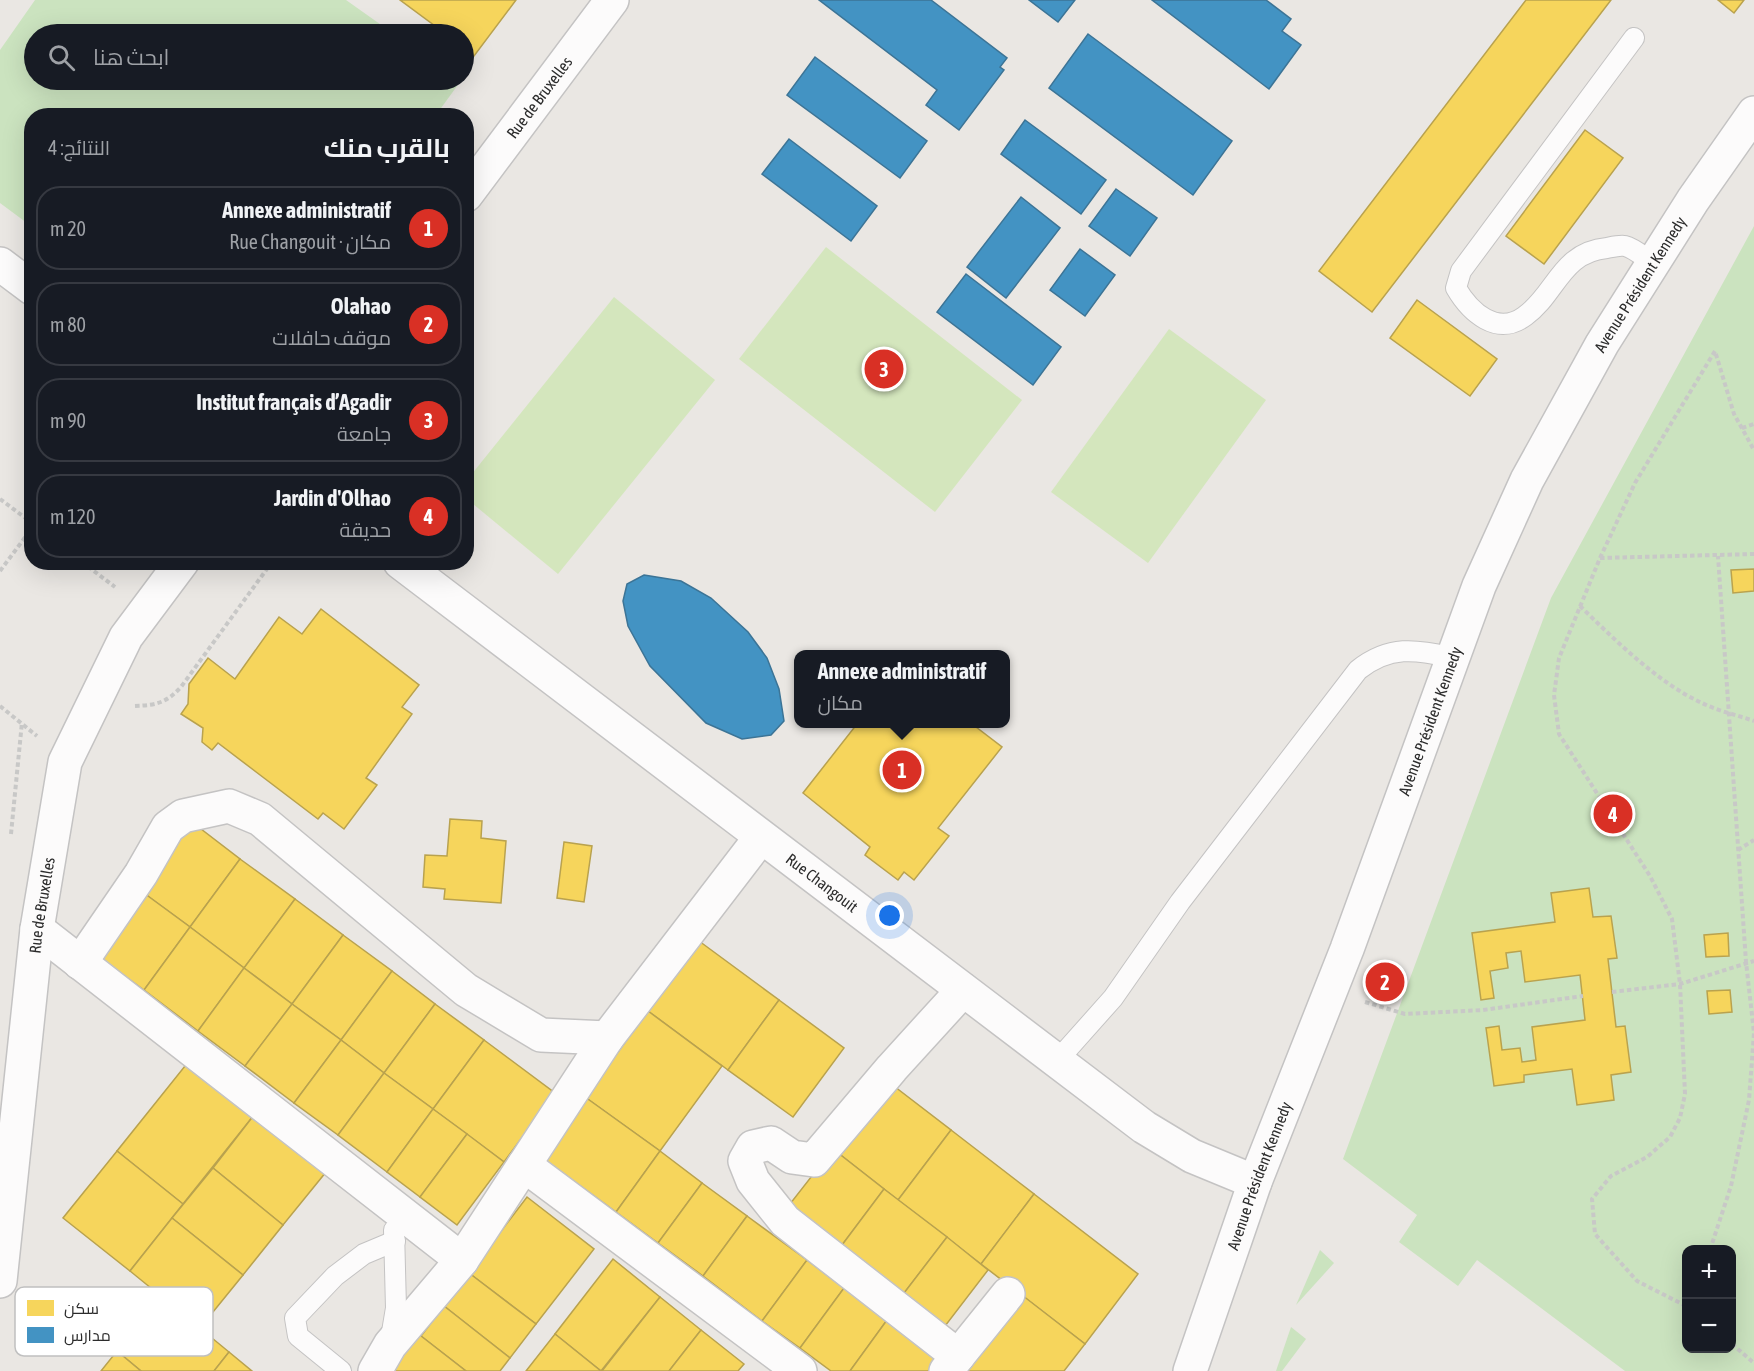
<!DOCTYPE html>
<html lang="ar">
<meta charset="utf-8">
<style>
body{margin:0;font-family:"Asap Condensed",Cairo,sans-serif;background:#20242c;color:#f1f3f6;direction:rtl}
.controls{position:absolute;right:18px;bottom:18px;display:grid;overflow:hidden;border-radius:12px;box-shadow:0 6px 24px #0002}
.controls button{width:54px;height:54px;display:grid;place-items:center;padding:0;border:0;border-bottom:2px solid #363941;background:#171b24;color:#f1f3f6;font:30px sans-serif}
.you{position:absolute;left:890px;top:916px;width:21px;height:21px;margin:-15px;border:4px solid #fff;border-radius:50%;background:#1a73e8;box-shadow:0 0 0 9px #1a73e833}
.badge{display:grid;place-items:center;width:39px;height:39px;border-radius:50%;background:#d93025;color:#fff;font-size:20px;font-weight:700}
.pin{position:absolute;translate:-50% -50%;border:3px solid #fff;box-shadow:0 2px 6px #0006}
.popup{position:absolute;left:794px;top:650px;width:216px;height:78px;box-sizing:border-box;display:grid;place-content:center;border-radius:12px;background:#171b24;filter:drop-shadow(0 2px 4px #0005);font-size:20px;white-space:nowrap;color:#9ea1a6}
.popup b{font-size:22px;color:#f1f3f6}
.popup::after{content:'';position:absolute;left:50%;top:100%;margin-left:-12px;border:12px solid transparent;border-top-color:#171b24}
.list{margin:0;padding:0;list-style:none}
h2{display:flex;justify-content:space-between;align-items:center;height:78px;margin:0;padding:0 24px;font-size:26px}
h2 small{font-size:20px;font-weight:400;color:#9ea1a6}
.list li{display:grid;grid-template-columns:39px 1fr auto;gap:18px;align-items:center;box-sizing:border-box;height:84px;margin:0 12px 12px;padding:0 12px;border:2px solid #363941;border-radius:24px}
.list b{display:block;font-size:22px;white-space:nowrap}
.list p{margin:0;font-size:20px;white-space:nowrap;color:#9ea1a6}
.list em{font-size:20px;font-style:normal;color:#9ea1a6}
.icon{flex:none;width:33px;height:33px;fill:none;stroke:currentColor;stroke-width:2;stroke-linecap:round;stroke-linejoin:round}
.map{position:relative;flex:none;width:1754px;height:1371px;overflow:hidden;direction:ltr}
.search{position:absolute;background:#171b24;box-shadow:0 6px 24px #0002;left:24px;top:24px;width:450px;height:66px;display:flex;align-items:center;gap:15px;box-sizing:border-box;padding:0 21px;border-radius:33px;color:#9ea1a6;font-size:22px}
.panel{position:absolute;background:#171b24;box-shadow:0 6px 24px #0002;left:24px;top:108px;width:450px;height:462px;border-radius:24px;direction:rtl}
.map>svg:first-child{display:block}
</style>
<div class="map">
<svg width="1754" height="1371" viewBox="0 0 1754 1371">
<rect width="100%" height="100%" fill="#eae7e3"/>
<!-- green -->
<g fill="#cbe3bf" fill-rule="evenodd">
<polygon points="35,0 346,0 394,34 34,34 34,80 456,80 460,82 436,115 32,116 31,226 0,203 0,50"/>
<path d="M 1754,226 L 1754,1371 L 1625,1371 L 1477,1260 L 1458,1286 L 1399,1242 L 1417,1215 L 1343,1159 L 1551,598 ZM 1686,1250 L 1732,1250 L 1732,1348 L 1686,1348 Z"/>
<polygon points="1320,1250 1334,1263 1296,1305"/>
<polygon points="1291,1327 1306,1339 1282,1371 1276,1371"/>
</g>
<!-- pitch -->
<g fill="#d4e6bd">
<polygon points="826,247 1022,400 935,512 739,359"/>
<polygon points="614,297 715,380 558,574 467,499 467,480"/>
<polygon points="1169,329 1266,400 1148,563 1051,492"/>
</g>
<!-- homes -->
<g fill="#f6d55c" stroke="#b9a24e" stroke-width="1.5">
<polygon points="400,0 516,0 474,56 464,48 464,34 446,34"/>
<polygon points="1526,0 1611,0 1372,312 1319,271"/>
<polygon points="1718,0 1744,0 1734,13"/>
<polygon points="1585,130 1623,158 1544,264 1506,236"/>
<polygon points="1417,300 1497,359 1470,396 1390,338"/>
<polygon points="1754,569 1754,591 1733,593 1731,570"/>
<polygon points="321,609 419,685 402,707 412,714 366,778 377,785 344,829 323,813 318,819 218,743 212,750 202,742 203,728 181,714 188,704 189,684 208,658 235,679 279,617 302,634"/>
<polygon points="857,724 972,724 1002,747 938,828 949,836 914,880 904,872 898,880 865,855 870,847 803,793"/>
<polygon points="188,819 240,859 190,927 137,888"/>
<polygon points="450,819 482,821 481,838 506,841 501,903 444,899 445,889 423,887 425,855 447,856"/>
<polygon points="564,842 592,846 584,902 557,898"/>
<polygon points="240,859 295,899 244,968 190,927"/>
<polygon points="137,888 190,927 144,990 90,951"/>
<polygon points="1589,888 1593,917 1611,916 1617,958 1608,959 1616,1027 1625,1026 1631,1072 1611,1075 1614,1100 1577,1105 1572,1069 1524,1075 1524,1082 1494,1086 1486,1028 1499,1026 1502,1050 1520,1048 1522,1062 1536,1060 1532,1027 1585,1020 1580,975 1525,982 1521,951 1506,953 1508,968 1490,971 1494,998 1481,1000 1472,933 1555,922 1551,893"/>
<polygon points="295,899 343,935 292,1004 244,968"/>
<polygon points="190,927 244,968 198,1031 144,990"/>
<polygon points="1728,933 1729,956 1706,957 1704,935"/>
<polygon points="343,935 392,971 341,1040 292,1004"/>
<polygon points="699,941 779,1000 728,1070 648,1011"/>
<polygon points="244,968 292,1004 245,1066 198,1031"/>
<polygon points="392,971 435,1004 384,1073 341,1040"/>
<polygon points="1730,990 1732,1012 1709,1014 1707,991"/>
<polygon points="779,1000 844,1048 793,1117 728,1070"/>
<polygon points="292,1004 341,1040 294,1103 245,1066"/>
<polygon points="435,1004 484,1040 433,1109 384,1073"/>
<polygon points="648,1011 722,1066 660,1151 585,1097"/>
<polygon points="341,1040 384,1073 338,1135 294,1103"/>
<polygon points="484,1040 555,1093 504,1162 433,1109"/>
<polygon points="189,1061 254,1115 183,1204 117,1151"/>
<polygon points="384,1073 433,1109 387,1172 338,1135"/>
<polygon points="886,1080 951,1130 898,1200 833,1149"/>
<polygon points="585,1097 660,1151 616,1212 541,1157"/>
<polygon points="433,1109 467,1134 420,1197 387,1172"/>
<polygon points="254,1115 326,1172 283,1225 213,1168"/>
<polygon points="951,1130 1034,1194 981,1264 898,1200"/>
<polygon points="467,1134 504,1162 457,1225 420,1197"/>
<polygon points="833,1149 884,1189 839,1249 786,1209"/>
<polygon points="117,1151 183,1204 130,1271 63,1218"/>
<polygon points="660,1151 702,1183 658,1243 616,1212"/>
<polygon points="213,1168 283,1225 243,1275 172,1218"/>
<polygon points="702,1183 747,1216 703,1276 658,1243"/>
<polygon points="884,1189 947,1237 901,1297 839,1249"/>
<polygon points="1034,1194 1138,1274 1085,1344 981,1264"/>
<polygon points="527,1197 594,1249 536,1324 469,1273"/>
<polygon points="747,1216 807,1260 762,1321 703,1276"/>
<polygon points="172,1218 243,1275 200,1328 130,1271"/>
<polygon points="947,1237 988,1270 942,1330 901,1297"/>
<polygon points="613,1259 660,1297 601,1371 555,1334"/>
<polygon points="807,1260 844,1288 800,1348 762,1321"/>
<polygon points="469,1273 536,1324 510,1358 444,1306"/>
<polygon points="844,1288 887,1320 850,1371 831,1371 800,1348"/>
<polygon points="1018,1292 1085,1344 1064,1371 955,1371"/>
<polygon points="161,1296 229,1352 214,1371 141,1371 117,1351"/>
<polygon points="660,1297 701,1330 669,1371 602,1371"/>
<polygon points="444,1306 510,1358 500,1371 466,1371 421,1336"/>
<polygon points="887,1320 944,1362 937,1371 850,1371"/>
<polygon points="411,1328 421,1336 466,1371 378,1371"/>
<polygon points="701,1330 744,1364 738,1371 669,1371"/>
<polygon points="555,1334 601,1371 526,1371"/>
<polygon points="117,1351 141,1371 101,1371"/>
<polygon points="229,1352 252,1371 214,1371"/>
</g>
<!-- schools -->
<g fill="#4393c3" stroke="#3c7496" stroke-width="1.5">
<polygon points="819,0 931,0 1007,58 1000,67 1004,70 959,130 926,105 937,90"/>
<polygon points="1029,0 1075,0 1058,22"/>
<polygon points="1152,0 1266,0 1291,19 1282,31 1301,45 1269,89"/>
<polygon points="1088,34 1232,141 1193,195 1049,88"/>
<polygon points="815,57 927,141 900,178 787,95"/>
<polygon points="1025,120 1106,180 1081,214 1001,154"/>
<polygon points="789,139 877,206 851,241 762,174"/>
<polygon points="1116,189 1157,218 1130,256 1089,226"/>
<polygon points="1021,197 1060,228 1006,298 967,267"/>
<polygon points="1080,249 1115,275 1085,316 1050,290"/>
<polygon points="966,274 1061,347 1033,385 937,312"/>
<polygon points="644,575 681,581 711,598 748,632 767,658 779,689 784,721 771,735 742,739 706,723 650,666 628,626 623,601 627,584"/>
</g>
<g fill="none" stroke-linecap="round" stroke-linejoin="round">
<!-- lane casing -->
<g stroke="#c4c3c3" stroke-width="22">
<g id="lane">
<path d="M 1634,38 L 1461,271 L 1456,288 C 1470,312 1497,337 1525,316 C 1556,294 1561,252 1607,248 C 1612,247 1620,245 1625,246 C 1634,248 1645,258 1653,263"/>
<path d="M 1056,1062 L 1113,998 L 1180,902 L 1358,670 C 1391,644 1416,650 1455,658"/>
<polyline points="391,1338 396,1308 394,1230"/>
<polyline points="341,1371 298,1336 295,1318 335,1276 364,1254 395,1241"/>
</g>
</g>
<!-- street casing -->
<g stroke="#c4c3c3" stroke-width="36">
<g id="street">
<path id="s1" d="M 466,195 L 612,0"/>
<polyline points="0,264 32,288"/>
<path id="s2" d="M 400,562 L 1144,1127 L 1192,1156 L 1255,1182"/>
<polyline points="37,929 462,1260"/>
<polyline points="80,963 141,874 168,827 183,816 229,806 260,819 466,990 541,1035 607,1038"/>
<polyline points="524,1165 800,1371"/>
<path id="s3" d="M 0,1281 L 37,929 L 65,762 L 126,637 L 182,562"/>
<polyline points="958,1356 785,1221 753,1181 745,1161 753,1147 771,1143 792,1157 814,1160 892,1068 963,990"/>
<polyline points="375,1371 390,1345 462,1260 607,1038 761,837"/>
<polyline points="946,1371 1008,1294"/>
</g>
</g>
<!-- secondary casing -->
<g stroke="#c4c3c3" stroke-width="36">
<g id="secondary">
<path id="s4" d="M 1190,1371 L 1255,1182 L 1347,949 L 1479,586 L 1527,480 L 1602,344 L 1693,200 L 1754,113"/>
</g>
</g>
<!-- path -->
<g stroke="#c8c8c7" stroke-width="4" stroke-dasharray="4.5 3" stroke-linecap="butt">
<polyline points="1742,428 1754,424"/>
<polyline points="0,499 32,523"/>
<polyline points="1600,558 1635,483 1715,351 1734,414 1754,450"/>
<polyline points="82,562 115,587"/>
<polyline points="0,571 32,528"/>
<path d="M 1580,606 C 1614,639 1658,683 1702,703 C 1718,711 1737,715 1754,721"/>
<polyline points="0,706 37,736"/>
<path d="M 135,706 C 157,705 166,703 181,687 L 272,562"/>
<polyline points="11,834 22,722"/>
<polyline points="1738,850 1754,840"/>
<polyline points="1612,992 1680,984 1754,961"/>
<polyline points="1365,1002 1405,1014 1483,1010 1583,996"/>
<polyline points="1710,1250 1731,1186 1749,1100 1754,1033 1746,962 1718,556"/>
<polyline points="1686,1306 1637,1281 1595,1234 1592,1199 1611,1176 1647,1157 1670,1137 1680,1118 1685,1094 1680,984 1672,919 1650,876 1559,734 1554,695 1559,658 1600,558 1754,554"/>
<polyline points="1732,1344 1754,1363"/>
</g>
<!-- lane -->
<use href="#lane" stroke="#fcfbfb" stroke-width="20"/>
<!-- street -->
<use href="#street" stroke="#fcfbfb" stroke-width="33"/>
<!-- secondary -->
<use href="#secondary" stroke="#fcfbfb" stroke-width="33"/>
</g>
<g text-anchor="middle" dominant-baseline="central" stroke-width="6" stroke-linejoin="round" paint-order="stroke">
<!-- street labels -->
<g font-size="16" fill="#2c2c2c" stroke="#fff">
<text stroke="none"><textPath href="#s1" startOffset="122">Rue de Bruxelles</textPath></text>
<text stroke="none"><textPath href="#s4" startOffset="1179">Avenue Président Kennedy</textPath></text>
<text stroke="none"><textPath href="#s4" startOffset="693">Avenue Président Kennedy</textPath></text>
<text stroke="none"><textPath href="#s2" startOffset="530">Rue Changouit</textPath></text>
<text stroke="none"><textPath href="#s3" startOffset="378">Rue de Bruxelles</textPath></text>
<text stroke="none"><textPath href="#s4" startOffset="207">Avenue Président Kennedy</textPath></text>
</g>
</g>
<!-- legend -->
<rect x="15" y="1287" width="198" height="69" rx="9" fill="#fff" stroke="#c0c0c0" stroke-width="1.5"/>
<rect x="27" y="1300" width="27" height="16" fill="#f6d55c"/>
<rect x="27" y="1327" width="27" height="16" fill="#4393c3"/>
<g font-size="16" fill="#2c2c2c">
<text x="64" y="1314">سكن</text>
<text x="64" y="1341">مدارس</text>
</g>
</svg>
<div class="controls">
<button>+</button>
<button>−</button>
</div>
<div class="you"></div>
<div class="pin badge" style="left:902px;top:770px">1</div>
<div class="popup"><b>Annexe administratif</b>مكان</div>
<div class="pin badge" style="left:1385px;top:982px">2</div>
<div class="pin badge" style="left:884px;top:369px">3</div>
<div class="pin badge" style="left:1613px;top:814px">4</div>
<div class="search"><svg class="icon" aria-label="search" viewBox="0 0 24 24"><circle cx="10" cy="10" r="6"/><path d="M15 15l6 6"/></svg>ابحث هنا</div>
<section class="panel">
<h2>بالقرب منك<small>النتائج: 4</small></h2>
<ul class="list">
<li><span class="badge">1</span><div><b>Annexe administratif</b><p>مكان · Rue Changouit</p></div><em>20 m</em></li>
<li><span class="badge">2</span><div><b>Olahao</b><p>موقف حافلات</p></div><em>80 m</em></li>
<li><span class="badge">3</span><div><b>Institut français d’Agadir</b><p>جامعة</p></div><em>90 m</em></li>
<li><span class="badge">4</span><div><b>Jardin d'Olhao</b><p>حديقة</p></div><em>120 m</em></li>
</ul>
</section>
</div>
